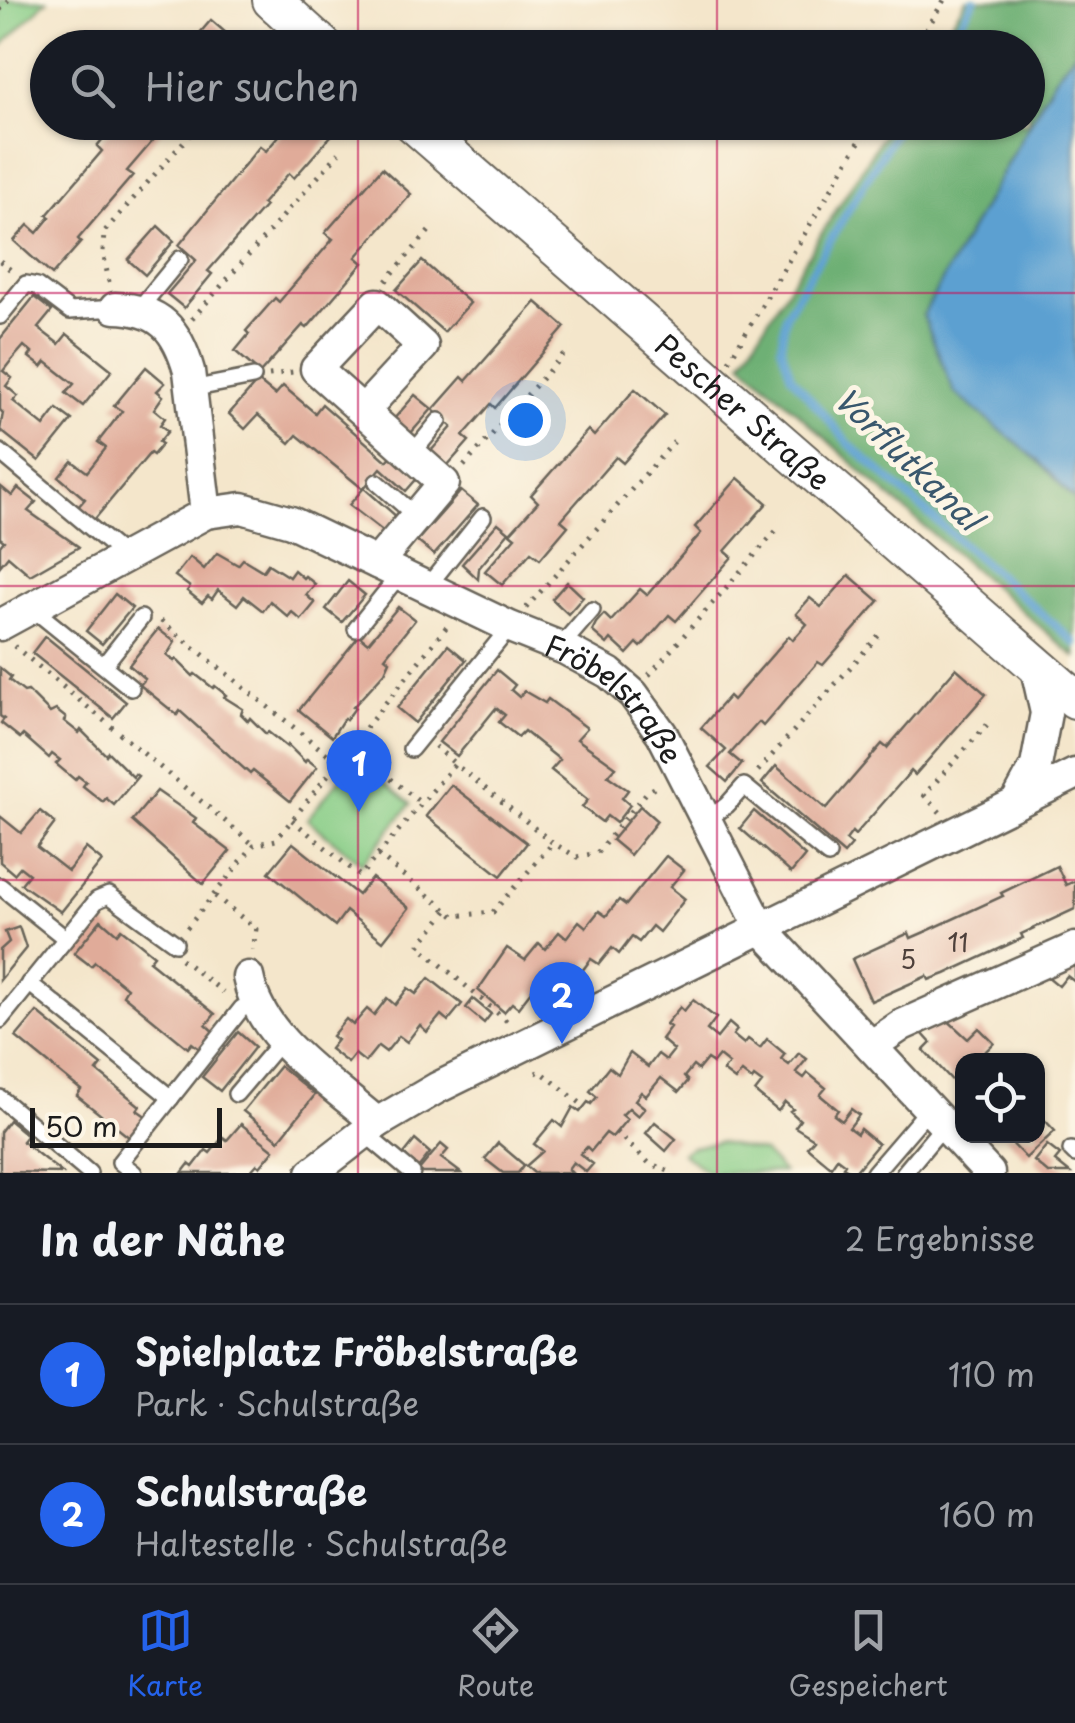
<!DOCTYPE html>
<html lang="de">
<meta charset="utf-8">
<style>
body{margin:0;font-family:"Playpen Sans",sans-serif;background:#20242c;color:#f1f3f6}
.controls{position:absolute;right:30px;bottom:30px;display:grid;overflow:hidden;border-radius:20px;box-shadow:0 2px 8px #0004}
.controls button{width:90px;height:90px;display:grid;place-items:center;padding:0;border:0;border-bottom:2px solid #363941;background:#171b24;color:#f1f3f6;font:50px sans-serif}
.scale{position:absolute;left:30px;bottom:25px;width:192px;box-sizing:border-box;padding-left:10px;border:5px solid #1c1c1c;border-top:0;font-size:28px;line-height:35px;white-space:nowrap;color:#1c1c1c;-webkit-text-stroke:8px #fcf5e5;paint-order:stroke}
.you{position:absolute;left:525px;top:420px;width:35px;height:35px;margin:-25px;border:8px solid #fff;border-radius:50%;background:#1a73e8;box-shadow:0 0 0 15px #1a73e833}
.badge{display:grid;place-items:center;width:65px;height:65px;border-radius:50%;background:#2563eb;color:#fff;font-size:32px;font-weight:700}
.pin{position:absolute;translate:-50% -82px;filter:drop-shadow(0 2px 5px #0008)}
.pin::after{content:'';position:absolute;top:52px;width:35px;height:30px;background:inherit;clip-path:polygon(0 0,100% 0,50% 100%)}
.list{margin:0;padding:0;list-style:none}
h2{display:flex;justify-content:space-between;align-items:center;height:130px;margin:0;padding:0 40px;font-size:42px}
h2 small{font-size:32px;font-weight:400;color:#9ea1a6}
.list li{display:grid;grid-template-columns:65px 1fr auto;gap:30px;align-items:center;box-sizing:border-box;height:140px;padding:0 40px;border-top:2px solid #363941}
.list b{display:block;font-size:38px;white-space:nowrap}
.list p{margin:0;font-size:32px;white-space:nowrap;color:#9ea1a6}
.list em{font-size:32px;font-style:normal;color:#9ea1a6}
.icon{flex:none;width:55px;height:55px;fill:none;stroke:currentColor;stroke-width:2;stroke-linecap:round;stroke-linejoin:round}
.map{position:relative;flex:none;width:1075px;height:1173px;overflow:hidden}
.search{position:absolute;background:#171b24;box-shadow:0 2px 8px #0004;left:30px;right:30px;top:30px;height:110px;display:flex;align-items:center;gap:25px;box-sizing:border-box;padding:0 35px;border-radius:55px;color:#9ea1a6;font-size:38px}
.sheet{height:410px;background:#171b24}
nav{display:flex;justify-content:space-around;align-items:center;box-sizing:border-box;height:140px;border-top:2px solid #363941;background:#171b24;font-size:28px;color:#9ea1a6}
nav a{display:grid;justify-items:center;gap:5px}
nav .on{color:#2563eb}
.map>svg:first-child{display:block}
</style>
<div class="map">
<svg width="1075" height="1173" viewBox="0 0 1075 1173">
<rect width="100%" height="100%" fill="#fcf5e5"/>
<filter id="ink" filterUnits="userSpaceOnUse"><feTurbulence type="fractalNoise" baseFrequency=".01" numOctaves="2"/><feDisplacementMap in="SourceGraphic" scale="20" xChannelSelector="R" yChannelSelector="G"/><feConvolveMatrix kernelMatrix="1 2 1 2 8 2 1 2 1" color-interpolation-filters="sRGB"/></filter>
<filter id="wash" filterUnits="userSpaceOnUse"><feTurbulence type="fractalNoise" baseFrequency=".0048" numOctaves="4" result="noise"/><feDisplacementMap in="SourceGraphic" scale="40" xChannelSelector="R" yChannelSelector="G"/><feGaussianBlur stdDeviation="2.25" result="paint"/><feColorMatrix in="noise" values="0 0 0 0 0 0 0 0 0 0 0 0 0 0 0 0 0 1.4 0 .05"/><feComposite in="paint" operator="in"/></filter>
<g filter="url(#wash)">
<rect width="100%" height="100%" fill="#f4e6cb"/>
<!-- green -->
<g fill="#88cd87" stroke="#527452" stroke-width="2.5">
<polygon points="0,0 47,0 0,48"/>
<polygon points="356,759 411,804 362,864 307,819"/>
<polygon points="718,1142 763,1152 783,1172 709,1173 682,1153 691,1147"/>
</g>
<!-- forest -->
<polygon fill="#6eb074" stroke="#456648" stroke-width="2.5" points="966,0 1075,0 1075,52 1054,79 923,315 1038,461 1075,500 1075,657 883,491 742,362 890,123 1028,122 1028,48 936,47"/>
<!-- water -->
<polygon fill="#5ca0d1" stroke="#3c5e76" stroke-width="2.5" points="1075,52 1075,500 1038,461 954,392 923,315 1054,79"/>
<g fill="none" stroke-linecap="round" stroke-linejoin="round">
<!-- stream -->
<g stroke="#5ca0d1" stroke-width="8">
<polyline points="946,48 974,0"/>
<polyline points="901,122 786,314 781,346 791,376 850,445 1075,643"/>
</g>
</g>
<g id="blocks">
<!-- building -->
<g fill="#e0ab99">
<polygon points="211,20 241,46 239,48 187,48"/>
<polygon points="117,122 169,122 127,171 133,175 78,239 81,242 52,275 14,241 28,225 37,233 50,217 47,215 102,151 97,146"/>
<polygon points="291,122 329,122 337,129 294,178 289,173 262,204 265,206 208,271 212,274 184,308 167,294 196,260 179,245 260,146 266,151"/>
<polygon points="382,168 411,194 356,257 363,263 307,328 303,325 260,373 235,351 249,334 246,331 275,298 279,302 333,239 325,233"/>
<polygon points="158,226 174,241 145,275 128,260"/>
<polygon points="422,261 470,303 444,332 396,290"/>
<polygon points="34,297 52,311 38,328 59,344 67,334 112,370 83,406 66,393 74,384 46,362 42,367 29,357 32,353 24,346 10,362 3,371 12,378 6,386 18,396 13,401 44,426 57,409 72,420 39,461 0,430 3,413 0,410 0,339"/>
<polygon points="536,302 565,327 495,408 491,404 463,436 469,441 447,466 430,452 452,427 433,410 462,377 466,381"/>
<polygon points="146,367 165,383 157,391 163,396 154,409 165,418 160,425 168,431 159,442 162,444 153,455 150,453 94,520 78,507 85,499 59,477 72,461 87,472 106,448 98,442 122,411 114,406"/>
<polygon points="258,381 275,395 283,386 315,413 322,404 387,461 395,452 420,475 406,491 381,468 364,488 397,517 384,532 349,505 363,489 297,435 290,443 258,415 245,429 229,414"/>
<polygon points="635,389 665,415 623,463 616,457 588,489 561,520 568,526 540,559 531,552 502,585 485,571 515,537 510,533 538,502 531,495 588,430 594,436"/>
<polygon points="415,395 432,409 410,434 393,420"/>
<polygon points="738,478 767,503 725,551 732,557 676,621 669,615 641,647 637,643 627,654 611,639 607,644 592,631 596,623 604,614 611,621 640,589 647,595 701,533 695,527"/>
<polygon points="0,486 12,496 18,488 36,502 28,511 79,547 30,575 8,556 0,566 0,546 4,541 0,538"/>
<polygon points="461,491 478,505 434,555 417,541"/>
<polygon points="498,523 509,532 479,568 478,579 462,564"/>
<polygon points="217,553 238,565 243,559 263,571 268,564 289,577 294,570 303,578 305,576 315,584 306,595 315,603 301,620 292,612 288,617 270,601 263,611 244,596 237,605 218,590 212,599 208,596 202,603 187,591 190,587 175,576 190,557 204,569"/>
<polygon points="849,575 879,601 823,665 818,662 763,726 759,722 730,754 742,764 727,782 710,767 726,750 701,728 729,696 733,700 789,636 793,640 807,624 796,614 810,598 821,607"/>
<polygon points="348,581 365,595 342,622 326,609"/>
<polygon points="567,582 583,597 568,614 552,599"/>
<polygon points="115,594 132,608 102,644 86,631"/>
<polygon points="398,607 415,620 385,657 390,661 385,672 353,707 355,708 346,720 344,718 332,737 299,710 359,636 368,643"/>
<polygon points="158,629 175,642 167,655 174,661 176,659 193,676 195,674 213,688 215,686 226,695 224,697 243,709 241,714 248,721 250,718 266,734 268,732 287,747 288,745 305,762 307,759 317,767 290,801 253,771 250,774 180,711 177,715 140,685 145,679 129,665"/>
<polygon points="45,636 126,702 113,718 32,653"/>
<polygon points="448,645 466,660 415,723 397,708"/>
<polygon points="0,668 11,677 9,680 24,692 28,691 50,713 56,710 66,718 64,721 79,733 81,730 106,755 108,752 133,777 135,774 138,776 114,805 106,798 103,802 83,786 86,782 78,776 75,780 56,764 60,760 52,754 49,758 23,735 20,738 1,723 4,719 0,716"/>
<polygon points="956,668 986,694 915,775 911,771 855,835 852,832 846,840 852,845 844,854 762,783 776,766 826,809 882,744 887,748"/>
<polygon points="497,670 515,685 511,690 519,697 524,691 545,703 548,699 587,728 577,739 616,767 608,776 628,790 622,798 630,805 616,823 607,816 602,822 582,807 588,800 551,770 560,760 524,731 518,737 499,722 505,715 496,708 457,756 439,742"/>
<polygon points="451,785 527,843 501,876 426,816"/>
<polygon points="157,791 196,818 193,823 230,851 203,884 132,821"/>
<polygon points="640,806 657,821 630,855 612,840"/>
<polygon points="40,811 55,823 37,847 68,871 86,848 102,861 61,912 21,884 29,874 20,867 14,874 0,862 0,816 21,833"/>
<polygon points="754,811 805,856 791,873 740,828"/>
<polygon points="293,843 358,895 372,878 409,908 383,941 346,911 335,926 269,872"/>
<polygon points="666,856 684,870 670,887 685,899 659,932 652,926 639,942 632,937 619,954 612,948 599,964 591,959 579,975 571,970 558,986 551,981 538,997 531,991 518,1008 512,1003 504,1012 478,990 507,948 525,960 539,943 545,949 559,932 566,938 579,921 586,927 599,911 606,916 619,900 626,905"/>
<polygon points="1057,866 1066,885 1075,881 1075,909 1021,934 1023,938 945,974 929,980 927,976 871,1001 852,959 909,933 911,938 927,931 1003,896 1001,893"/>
<polygon points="101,920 117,934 121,929 138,942 154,955 149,961 215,1014 206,1025 215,1033 201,1050 192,1043 188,1048 123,995 127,988 95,962 91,966 74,953"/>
<polygon points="19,927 26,948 0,980 0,950 9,942 5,932"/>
<polygon points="1075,955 1075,982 1067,976 1059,986 1041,971"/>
<polygon points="429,978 462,1004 448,1021 441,1015 427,1032 420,1025 407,1042 399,1036 386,1052 378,1046 365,1062 355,1054 348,1063 330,1049 337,1040 332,1036 346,1019 353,1025 367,1009 374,1015 387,998 395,1005 408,988 416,994"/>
<polygon points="473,999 491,1014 484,1023 466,1008"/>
<polygon points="693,1000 716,1018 707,1030 717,1038 729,1023 737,1030 733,1035 744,1044 748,1039 760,1048 767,1039 785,1054 781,1059 789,1065 799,1053 807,1059 796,1072 804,1078 808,1073 826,1088 820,1095 838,1110 834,1115 842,1121 851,1109 859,1115 849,1128 857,1134 860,1129 878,1144 854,1173 843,1167 845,1164 837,1158 831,1167 807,1147 814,1139 795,1127 800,1120 790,1111 793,1109 785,1102 778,1111 755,1092 762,1083 754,1077 752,1080 742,1072 735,1080 723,1071 729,1064 719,1056 713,1063 707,1059 698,1070 693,1066 684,1077 688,1081 679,1092 661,1078 646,1096 641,1092 635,1100 645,1108 638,1116 629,1108 622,1115 627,1119 612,1137 606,1133 591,1151 587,1147 580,1154 593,1164 586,1172 573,1162 568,1169 572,1173 534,1173 526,1166 543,1151 534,1144 554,1120 562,1127 573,1107 580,1112 588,1102 591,1104 597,1097 590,1091 609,1067 618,1074 630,1053 648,1067 658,1054 666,1060 674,1050 661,1039 670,1027 666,1024 680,1007 684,1011"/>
<polygon points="37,1012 102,1065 97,1071 140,1106 137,1110 147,1117 130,1138 77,1096 81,1090 16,1037"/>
<polygon points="943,1016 968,1039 979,1028 994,1043 983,1054 989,1060 962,1060 962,1091 924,1050 931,1043 923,1034"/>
<polygon points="238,1032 255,1047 220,1091 202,1077"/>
<polygon points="280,1066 315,1095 279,1140 243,1111"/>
<polygon points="1038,1113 1055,1131 1026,1158 1005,1136 1038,1136"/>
<polygon points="9,1120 27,1135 22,1141 62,1173 0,1172 0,1132"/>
<polygon points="655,1122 676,1139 666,1151 646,1133"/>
<polygon points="241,1124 274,1150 260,1167 257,1164 249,1173 182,1173 189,1164 193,1167 206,1150 210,1153 223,1137 227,1140"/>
<polygon points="415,1140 430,1153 417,1169 404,1154"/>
<polygon points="498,1143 524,1165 518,1173 503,1173 485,1159"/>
<polygon points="441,1144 448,1150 441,1158 461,1173 423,1173 419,1170"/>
<polygon points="1047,1145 1060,1155 1055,1161 1070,1173 1048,1173 1034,1161"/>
</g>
</g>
</g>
<g filter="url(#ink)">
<use href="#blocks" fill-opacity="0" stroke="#686359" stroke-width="2.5"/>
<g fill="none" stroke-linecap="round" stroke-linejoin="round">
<!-- service casing -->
<g stroke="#686359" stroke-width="20">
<g id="service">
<polyline points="139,309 180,259"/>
<polyline points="0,316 26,284 37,286 70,311 115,308"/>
<polyline points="191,389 253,377"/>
<polyline points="0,452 126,557"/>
<polyline points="412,454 439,421"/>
<polyline points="377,482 416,516"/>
<polyline points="427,587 483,517"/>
<polyline points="32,608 131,688"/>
<polyline points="356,629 400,574"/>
<polyline points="560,647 592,610"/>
<polyline points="104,665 141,618"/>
<polyline points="411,749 510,627"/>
<polyline points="706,821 727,805 744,786 828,855"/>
<polyline points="0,886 65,938"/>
<polyline points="29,983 171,1098"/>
<polyline points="0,1020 97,900 109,895 175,943"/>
<polyline points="236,1094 282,1040"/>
<polyline points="0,1098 89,1173"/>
<polyline points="363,1132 412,1173"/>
<polyline points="1071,1150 1075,1154"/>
<polyline points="134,1173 120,1162 242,1008"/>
<polyline points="874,1173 929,1109"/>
<polyline points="904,1173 944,1125"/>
</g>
</g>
<!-- minor casing -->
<g stroke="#686359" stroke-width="35">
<g id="minor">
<path d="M 115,308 C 160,309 177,329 189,371 L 206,513"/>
<polyline points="363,411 316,369 377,304 423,346 363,411 444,483 377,563"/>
<path id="s1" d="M 0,625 L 206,513 L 242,508 L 291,522 L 510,627 L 565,649 L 609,673 L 633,694 L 662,734 L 761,928 L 989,1173"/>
<polyline points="1016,803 1036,766 1046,713 1035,664"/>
<path d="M 248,977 C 260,1040 331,1082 377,1123"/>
<polyline points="871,1046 902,1025 1075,948"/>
<polyline points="312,1173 377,1123 437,1088 1075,774"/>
</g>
</g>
<!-- tertiary casing -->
<g stroke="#686359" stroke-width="42">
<g id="tertiary">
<polyline points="272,0 325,48"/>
<path id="s2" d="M 412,122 L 1075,699"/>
</g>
</g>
<!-- path -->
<g stroke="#686359" stroke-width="5" stroke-dasharray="2.5 8" stroke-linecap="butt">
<polyline points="0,10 8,0"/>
<polyline points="353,36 366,48"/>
<polyline points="916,48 944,0"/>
<polyline points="0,261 13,272"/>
<polyline points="386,281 430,230"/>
<polyline points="109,282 103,252 104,232 201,122"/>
<polyline points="192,319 339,153"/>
<polyline points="729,361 871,122"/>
<polyline points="269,375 293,372"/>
<polyline points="464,466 568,349"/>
<polyline points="526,608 674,442"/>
<polyline points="161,621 337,762"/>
<polyline points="14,646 254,845"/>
<polyline points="649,675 776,531"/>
<polyline points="350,746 422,804"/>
<polyline points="435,746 455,764"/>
<polyline points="758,771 879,635"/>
<polyline points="940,812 924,795 987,725"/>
<polyline points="292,820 360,876 455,764 553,843 577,857 597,853 647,792 658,786"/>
<polyline points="378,855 454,916 493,912 552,844"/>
<polyline points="215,896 256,929 253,950"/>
<polyline points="447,911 419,946 508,1022"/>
<polyline points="187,928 254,845 276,840 448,625"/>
<polyline points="181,959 223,992"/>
<polyline points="536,1073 540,1071 584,1106"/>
<polyline points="616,1132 649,1163 673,1173"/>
</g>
<!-- service -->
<use href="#service" stroke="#fff" stroke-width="15"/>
<!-- minor -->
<use href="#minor" stroke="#fff" stroke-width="30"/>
<!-- tertiary -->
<use href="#tertiary" stroke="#fff" stroke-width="38"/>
</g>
</g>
<!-- grid -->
<path fill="none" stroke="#c2185b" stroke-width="2.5" stroke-opacity="0.55" d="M 358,0 L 358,48M 717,0 L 717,48M 358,122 L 358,1173M 717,122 L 717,1173M 0,293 L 1075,293M 0,586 L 1075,586M 0,880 L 1075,880"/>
<g text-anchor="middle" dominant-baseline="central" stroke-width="10" stroke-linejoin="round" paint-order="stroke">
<!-- number labels -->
<g font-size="25" fill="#4d403b">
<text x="958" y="942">11</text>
<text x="908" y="959">5</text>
</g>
<!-- street labels -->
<g font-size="30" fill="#1c1c1c" stroke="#fcf5e5">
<text stroke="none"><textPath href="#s2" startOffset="440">Pescher Straße</textPath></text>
<text stroke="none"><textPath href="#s1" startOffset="695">Fröbelstraße</textPath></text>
</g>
<!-- water labels -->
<g font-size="32" font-style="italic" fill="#39576d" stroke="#fcf5e5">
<text transform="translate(909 458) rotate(44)">Vorflutkanal</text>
</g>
</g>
</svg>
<div class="controls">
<button><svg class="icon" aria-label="locate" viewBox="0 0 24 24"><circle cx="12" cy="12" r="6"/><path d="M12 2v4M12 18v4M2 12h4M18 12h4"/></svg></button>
</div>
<div class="scale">50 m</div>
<div class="you"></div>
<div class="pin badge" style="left:359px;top:812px">1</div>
<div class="pin badge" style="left:562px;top:1044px">2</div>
<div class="search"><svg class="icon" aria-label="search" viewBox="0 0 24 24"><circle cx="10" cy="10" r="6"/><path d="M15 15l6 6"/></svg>Hier suchen</div>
</div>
<section class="sheet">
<h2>In der Nähe<small>2 Ergebnisse</small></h2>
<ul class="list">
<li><span class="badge">1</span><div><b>Spielplatz Fröbelstraße</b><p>Park · Schulstraße</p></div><em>110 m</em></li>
<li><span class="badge">2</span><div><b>Schulstraße</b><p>Haltestelle · Schulstraße</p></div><em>160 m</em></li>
</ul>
</section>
<nav>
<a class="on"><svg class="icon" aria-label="map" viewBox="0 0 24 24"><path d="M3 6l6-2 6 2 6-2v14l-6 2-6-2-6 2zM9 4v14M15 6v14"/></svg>Karte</a>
<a><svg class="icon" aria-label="directions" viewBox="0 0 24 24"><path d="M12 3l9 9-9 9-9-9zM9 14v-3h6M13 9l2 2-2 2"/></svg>Route</a>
<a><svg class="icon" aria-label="saved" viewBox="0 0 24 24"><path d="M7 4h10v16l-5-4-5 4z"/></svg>Gespeichert</a>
</nav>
